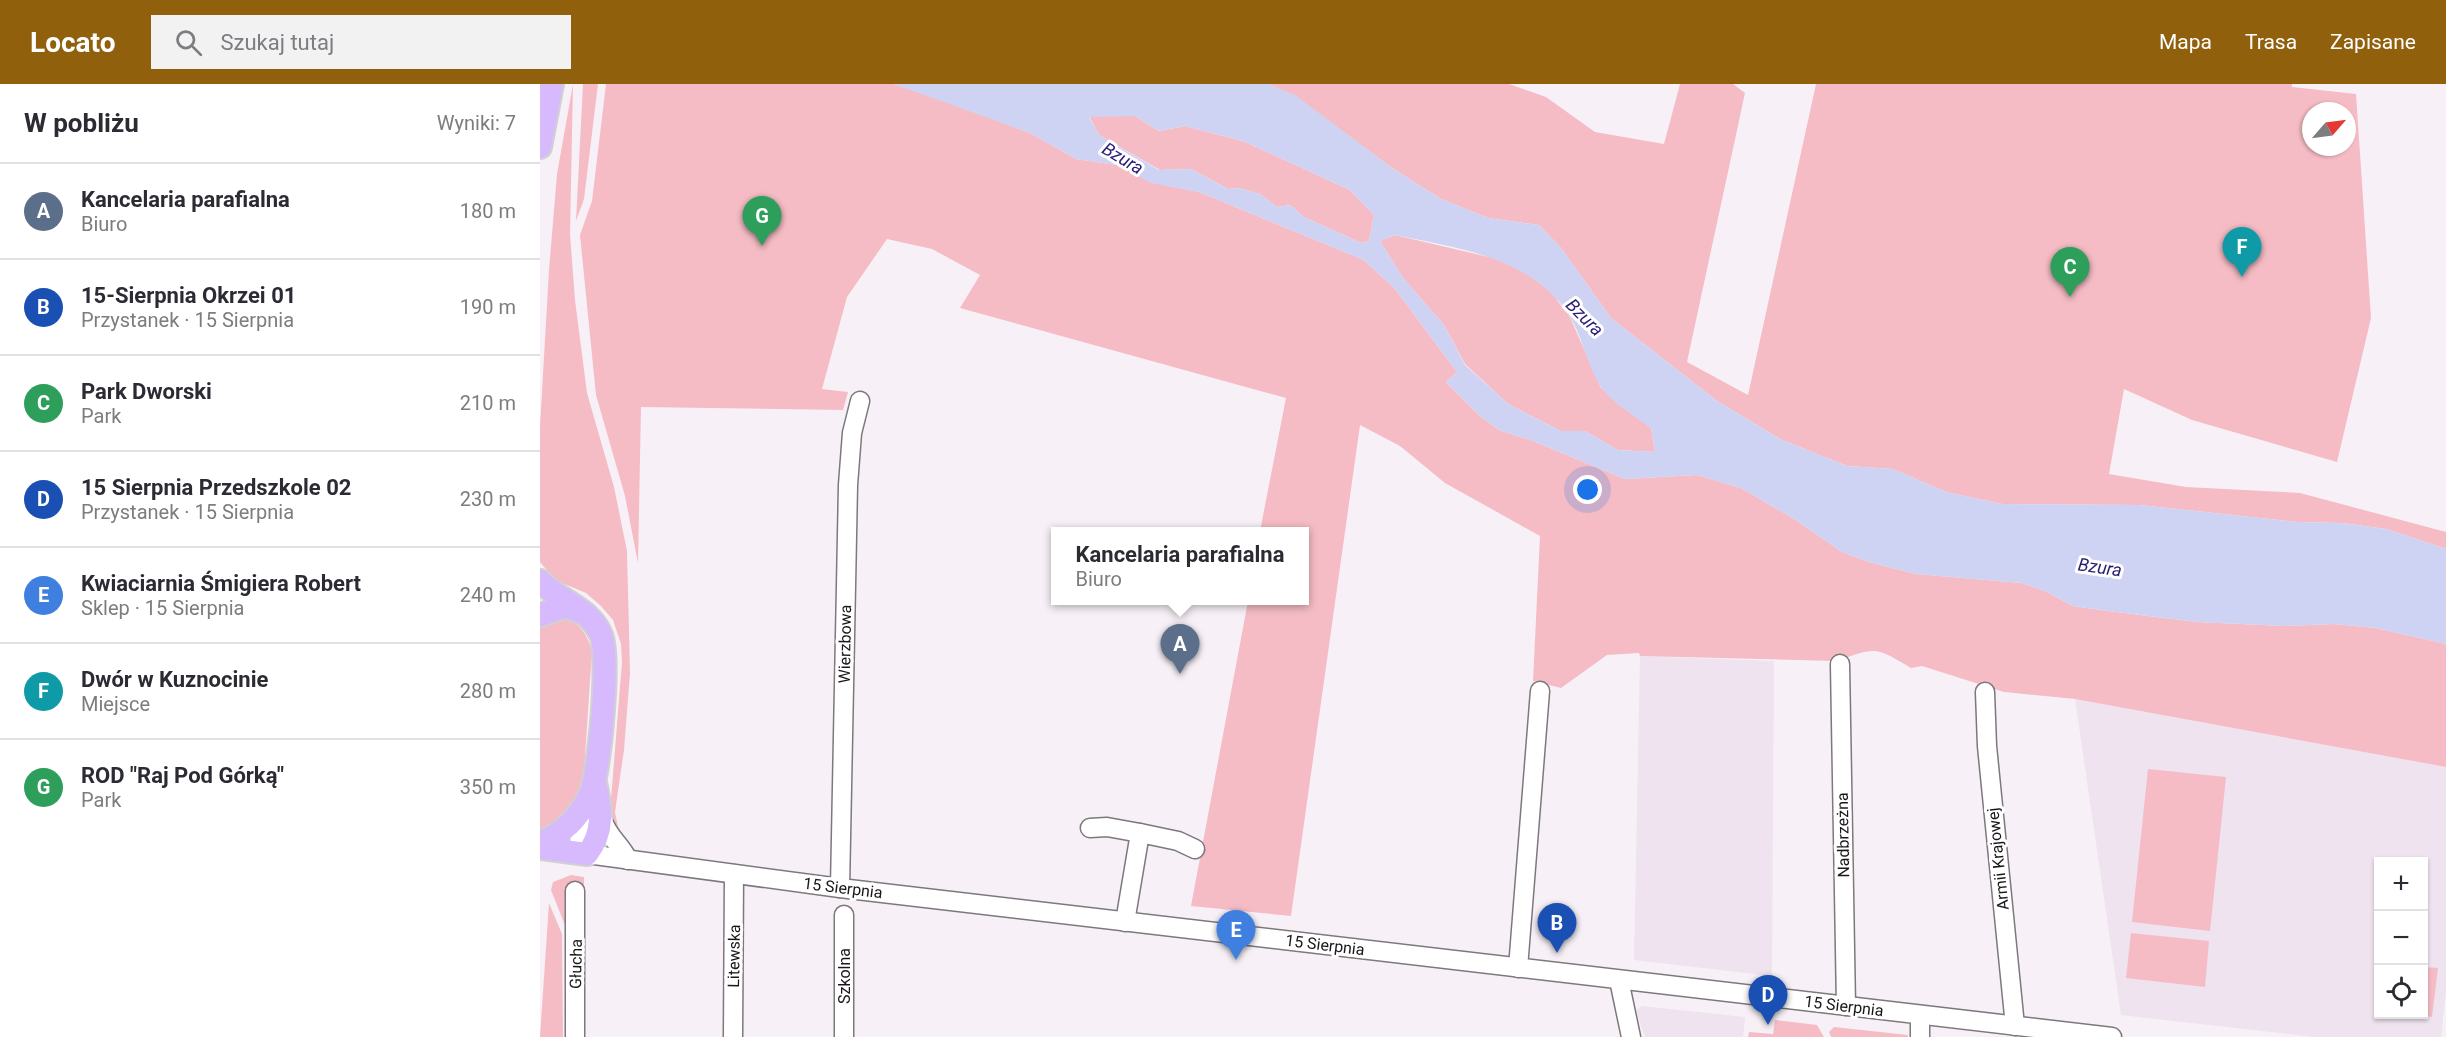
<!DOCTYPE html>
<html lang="pl">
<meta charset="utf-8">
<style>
body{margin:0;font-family:Roboto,sans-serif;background:#f2f2f3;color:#2b2b33}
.controls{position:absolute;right:18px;bottom:18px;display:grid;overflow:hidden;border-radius:0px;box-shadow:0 2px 4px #0004}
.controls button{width:54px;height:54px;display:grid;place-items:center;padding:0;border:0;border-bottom:2px solid #e1e1e2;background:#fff;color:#2b2b33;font:30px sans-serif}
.compass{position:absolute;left:1762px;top:18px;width:54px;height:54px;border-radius:50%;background:#fff;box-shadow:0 2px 4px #0004;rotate:62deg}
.you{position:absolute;left:1048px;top:406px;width:21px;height:21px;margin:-15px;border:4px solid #fff;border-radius:50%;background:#1a73e8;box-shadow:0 0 0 9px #1a73e833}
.badge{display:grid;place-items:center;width:39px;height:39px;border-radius:50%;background:#90600d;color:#fff;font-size:20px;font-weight:700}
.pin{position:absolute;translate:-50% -50px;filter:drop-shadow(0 2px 3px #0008)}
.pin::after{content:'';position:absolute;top:32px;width:21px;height:18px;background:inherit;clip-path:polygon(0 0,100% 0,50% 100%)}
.popup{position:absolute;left:511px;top:443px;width:258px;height:78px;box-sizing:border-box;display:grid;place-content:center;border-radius:0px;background:#fff;filter:drop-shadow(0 2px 4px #0005);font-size:20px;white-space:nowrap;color:#7c7c81}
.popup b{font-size:22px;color:#2b2b33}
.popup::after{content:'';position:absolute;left:50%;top:100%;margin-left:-12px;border:12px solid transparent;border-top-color:#fff}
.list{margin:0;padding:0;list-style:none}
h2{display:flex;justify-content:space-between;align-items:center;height:78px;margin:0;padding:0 24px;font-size:26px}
h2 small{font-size:20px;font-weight:400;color:#7c7c81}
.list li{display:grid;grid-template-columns:39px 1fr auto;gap:18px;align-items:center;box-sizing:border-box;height:96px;padding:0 24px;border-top:2px solid #e1e1e2}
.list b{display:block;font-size:22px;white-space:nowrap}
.list p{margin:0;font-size:20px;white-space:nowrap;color:#7c7c81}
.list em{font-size:20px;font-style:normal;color:#7c7c81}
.icon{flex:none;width:33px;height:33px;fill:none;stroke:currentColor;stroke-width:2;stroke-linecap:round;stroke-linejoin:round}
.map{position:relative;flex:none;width:1906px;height:953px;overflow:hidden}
header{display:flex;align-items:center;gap:36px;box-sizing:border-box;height:84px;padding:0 30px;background:#90600d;color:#fff}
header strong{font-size:28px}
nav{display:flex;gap:33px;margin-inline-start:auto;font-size:21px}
.search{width:420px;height:54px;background:#f2f2f3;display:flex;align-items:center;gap:15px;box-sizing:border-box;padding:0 21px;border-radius:0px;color:#7c7c81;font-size:22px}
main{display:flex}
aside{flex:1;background:#fff}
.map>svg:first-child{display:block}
</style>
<header>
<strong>Locato</strong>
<div class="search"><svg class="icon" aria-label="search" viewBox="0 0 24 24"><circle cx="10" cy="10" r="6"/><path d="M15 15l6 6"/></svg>Szukaj tutaj</div>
<nav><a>Mapa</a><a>Trasa</a><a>Zapisane</a></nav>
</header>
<main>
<aside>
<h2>W pobliżu<small>Wyniki: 7</small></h2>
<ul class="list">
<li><span class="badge" style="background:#5c6f8a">A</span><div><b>Kancelaria parafialna</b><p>Biuro</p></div><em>180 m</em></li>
<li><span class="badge" style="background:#1a4fb4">B</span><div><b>15-Sierpnia Okrzei 01</b><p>Przystanek · 15 Sierpnia</p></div><em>190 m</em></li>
<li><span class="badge" style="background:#2e9e5b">C</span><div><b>Park Dworski</b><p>Park</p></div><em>210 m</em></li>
<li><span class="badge" style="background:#1a4fb4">D</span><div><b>15 Sierpnia Przedszkole 02</b><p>Przystanek · 15 Sierpnia</p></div><em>230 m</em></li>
<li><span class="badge" style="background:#3f7fe0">E</span><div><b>Kwiaciarnia Śmigiera Robert</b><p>Sklep · 15 Sierpnia</p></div><em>240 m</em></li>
<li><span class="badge" style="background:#0f9aa8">F</span><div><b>Dwór w Kuznocinie</b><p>Miejsce</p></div><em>280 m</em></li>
<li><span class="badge" style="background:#2e9e5b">G</span><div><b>ROD &quot;Raj Pod Górką&quot;</b><p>Park</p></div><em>350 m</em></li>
</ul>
</aside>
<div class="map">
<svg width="1906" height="953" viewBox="0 0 1906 953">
<rect width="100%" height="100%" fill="#f7f1f7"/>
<!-- built -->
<g fill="#eee3ef" fill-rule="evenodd">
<polygon points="1100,572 1234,577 1232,892 1094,876"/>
<path d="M 1535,615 L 1906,683 L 1906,907 L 1901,953 L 1774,953 L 1581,931 ZM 1838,778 L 1884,778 L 1884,930 L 1838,930 Z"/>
<polygon points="1102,922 1205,933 1203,953 1105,953 1096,927"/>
</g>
<!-- green -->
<g fill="#f5bcc5" fill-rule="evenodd">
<polygon points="33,0 30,150 35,216 47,309 74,403 87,467 90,589 84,666 75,728 78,743 87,757 69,740 82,578 81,560 73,536 61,522 46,509 15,496 0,478 0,342 9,186 17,90"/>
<polygon points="43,0 58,0 44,115 36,137"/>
<path d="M 66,0 L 354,0 L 427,25 L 490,49 L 536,75 L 583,82 L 610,98 L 659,108 L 824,176 L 856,206 L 917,288 L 906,298 L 940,332 L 959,346 L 993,357 L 1085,395 L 1157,391 L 1201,404 L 1256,436 L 1302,468 L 1329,478 L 1376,490 L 1482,499 L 1507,508 L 1533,522 L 1568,527 L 1657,538 L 1744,542 L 1794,540 L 1836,544 L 1906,560 L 1906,683 L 1535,615 L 1464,608 L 1382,582 L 1371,584 C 1333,561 1336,564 1295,577 L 1100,572 L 1099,569 L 1067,571 L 1021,604 L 993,597 L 1000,452 L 905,399 L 860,362 L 820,341 L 751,832 L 651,822 L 708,517 L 765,516 L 765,448 L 720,447 L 746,314 L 420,224 L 440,191 L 392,165 L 347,155 L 307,213 L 282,305 L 308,308 L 303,326 L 101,323 L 98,479 L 85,412 L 56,311 L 40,151 L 52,117 Z"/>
<path d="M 729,0 L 969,0 L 1006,13 L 1055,48 L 1124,60 L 1140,0 L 1193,0 L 1205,9 L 1147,278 L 1208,311 L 1276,0 L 1752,0 L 1752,3 L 1816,10 L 1831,234 L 1797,378 L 1652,336 L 1584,305 L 1569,390 L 1646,403 L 1760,409 L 1906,448 L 1906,465 L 1846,445 L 1803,439 L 1757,438 L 1600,421 L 1462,420 L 1406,408 L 1353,385 L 1307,382 L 1240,355 L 1177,317 L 1071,234 L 1021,164 L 999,141 L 948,134 L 901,115 L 852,84 L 755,12 ZM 1771,27 L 1807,27 L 1807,63 L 1771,63 Z"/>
<polygon points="549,32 595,32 619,47 645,42 703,57 810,106 834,131 829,157 821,159 764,133 750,121 737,123 720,110 699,104 688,105 651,85 620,86 559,51"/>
<polygon points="855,151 953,174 984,187 1011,208 1030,233 1061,304 1111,344 1115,368 1078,366 1045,347 1021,347 968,320 925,280 904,241 863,194 840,157"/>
<path d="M 21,531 C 39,539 46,547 52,567 L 43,703 L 32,729 L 0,747 L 0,542 Z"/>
<polygon points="1608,685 1686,693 1670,847 1592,838"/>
<polygon points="31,791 44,793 44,804 31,805 28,849 11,806 13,798"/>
<polygon points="9,819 22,850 23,953 0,953"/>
<polygon points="1591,849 1669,857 1665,903 1586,894"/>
<polygon points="1884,883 1898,884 1892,933 1872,931 1884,930"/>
<polygon points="1235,936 1277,941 1284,953 1208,953 1209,948 1233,950"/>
<polygon points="1294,943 1368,951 1368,953 1291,953 1289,948"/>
</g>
<!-- water -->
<path fill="#cfd3f3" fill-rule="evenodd" d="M 354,0 L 729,0 L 755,11 L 852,84 L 901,115 L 948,134 L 999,141 L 1021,164 L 1071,234 L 1177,317 L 1240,355 L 1307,382 L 1353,385 L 1406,408 L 1462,420 L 1600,421 L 1757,438 L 1803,439 L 1846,445 L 1906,465 L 1906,560 L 1836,544 L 1794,540 L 1744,542 L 1657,538 L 1568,527 L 1533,522 L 1507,508 L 1482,499 L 1376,490 L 1329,478 L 1302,468 L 1256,436 L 1201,404 L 1157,391 L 1085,395 L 993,357 L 959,346 L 940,332 L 906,298 L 917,288 L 856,206 L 824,176 L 659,108 L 610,99 L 583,82 L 536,75 L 490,49 ZM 595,32 L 619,47 L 645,42 L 703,57 L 810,106 L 834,131 L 829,157 L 821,159 L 764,133 L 750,121 L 737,123 L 720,110 L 699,104 L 688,105 L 651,85 L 619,86 L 559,51 L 549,33 ZM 855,151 C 918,164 991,173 1029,231 C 1043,253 1047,282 1061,303 C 1070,317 1097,334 1111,344 L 1115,368 L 1078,366 L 1045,347 L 1021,347 L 968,320 L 925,281 L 904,241 L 863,194 L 840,157 Z"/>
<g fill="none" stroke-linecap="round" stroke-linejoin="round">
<!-- minor casing -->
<g stroke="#7d787d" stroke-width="21">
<g id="minor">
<polyline points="1300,580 1306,922"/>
<polyline points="1445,608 1447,662 1475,942"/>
<path d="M 44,723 C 39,740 35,755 47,770 L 300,804 L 1572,953"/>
<path d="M 62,735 C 69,755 81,760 88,776"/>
<polyline points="550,744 567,743 600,749"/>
<polyline points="300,804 308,401 312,349 320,317"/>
<polyline points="585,838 600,749 638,757 655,765"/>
<polyline points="978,884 1000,607"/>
<polyline points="1079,896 1091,953"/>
<polyline points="1380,931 1380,953"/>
<polyline points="35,953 35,807"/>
<polyline points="193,953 194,790"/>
<polyline points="304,953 304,831"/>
</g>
</g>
<!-- major casing -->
<g stroke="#d1d1d1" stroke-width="26">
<g id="major">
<polyline points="0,63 12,0"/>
<path d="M 0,497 C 19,517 49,523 61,551 C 70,573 60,691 49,713 C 37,736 23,749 0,759"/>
<polyline points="0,531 26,522 40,528"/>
<path d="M 0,764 L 47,770 C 65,747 61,725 55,699"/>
</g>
</g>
<!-- minor -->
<use href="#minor" stroke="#fff" stroke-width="18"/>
<!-- major -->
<use href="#major" stroke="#d6bafd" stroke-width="22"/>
</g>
<g text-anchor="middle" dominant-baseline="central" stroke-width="6" stroke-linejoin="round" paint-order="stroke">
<!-- street labels -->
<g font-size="16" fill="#191719" stroke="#fff">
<text transform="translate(305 560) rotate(-89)">Wierzbowa</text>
<text transform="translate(1303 751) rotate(-91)">Nadbrzeżna</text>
<text transform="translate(1458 775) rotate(-96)">Armii Krajowej</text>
<text transform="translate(303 804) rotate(7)">15 Sierpnia</text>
<text transform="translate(785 861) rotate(7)">15 Sierpnia</text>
<text transform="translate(194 872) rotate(-89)">Litewska</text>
<text transform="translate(36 880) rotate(-89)">Głucha</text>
<text transform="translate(304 892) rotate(-90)">Szkolna</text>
<text transform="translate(1304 922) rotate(7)">15 Sierpnia</text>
</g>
<!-- water labels -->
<g font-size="18" font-style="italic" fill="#281d74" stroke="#fff">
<text transform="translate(583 74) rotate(31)">Bzura</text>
<text transform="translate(1045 233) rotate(45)">Bzura</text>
<text transform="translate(1560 483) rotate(8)">Bzura</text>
</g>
</g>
</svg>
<div class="controls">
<button>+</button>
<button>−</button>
<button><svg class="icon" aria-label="locate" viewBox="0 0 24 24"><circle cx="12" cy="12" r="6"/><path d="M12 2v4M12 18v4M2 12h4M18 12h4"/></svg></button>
</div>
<svg class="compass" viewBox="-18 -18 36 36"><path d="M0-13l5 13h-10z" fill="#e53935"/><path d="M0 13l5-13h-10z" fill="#7c7c81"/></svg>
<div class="you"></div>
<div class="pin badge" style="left:640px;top:590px;background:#5c6f8a">A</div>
<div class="popup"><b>Kancelaria parafialna</b>Biuro</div>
<div class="pin badge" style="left:1017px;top:869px;background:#1a4fb4">B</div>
<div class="pin badge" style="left:1530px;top:213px;background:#2e9e5b">C</div>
<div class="pin badge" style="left:1228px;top:941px;background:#1a4fb4">D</div>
<div class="pin badge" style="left:696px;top:876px;background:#3f7fe0">E</div>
<div class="pin badge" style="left:1702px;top:193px;background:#0f9aa8">F</div>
<div class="pin badge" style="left:222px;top:162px;background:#2e9e5b">G</div>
</div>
</main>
